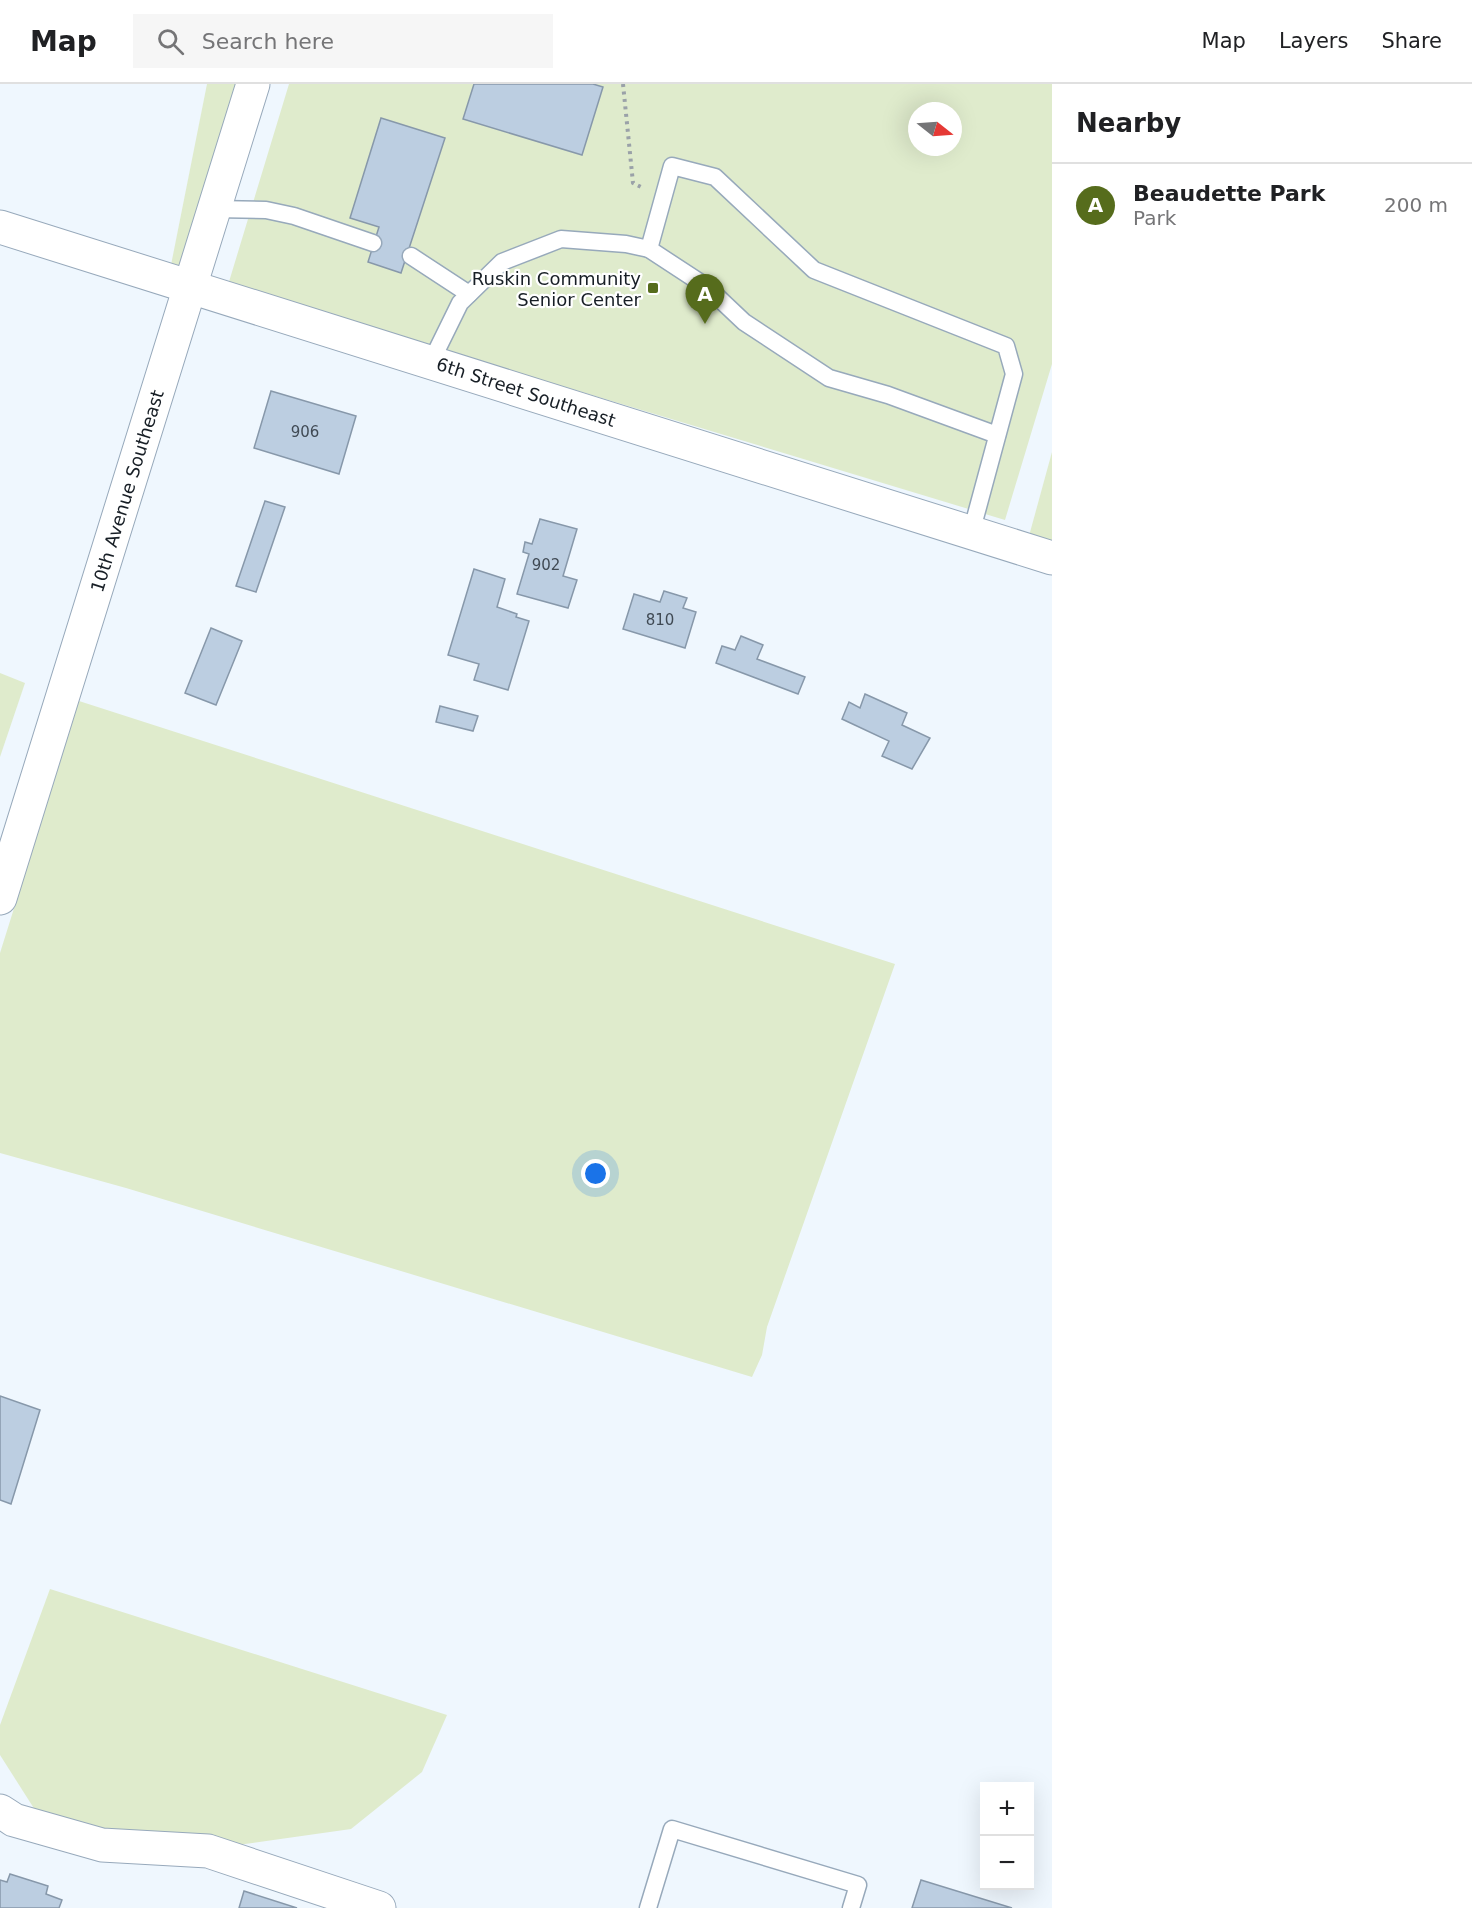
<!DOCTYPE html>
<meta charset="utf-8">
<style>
body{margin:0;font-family:"DejaVu Sans",sans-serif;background:#f6f6f6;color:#202124}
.controls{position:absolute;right:18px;bottom:18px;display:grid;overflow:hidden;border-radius:0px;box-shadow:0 6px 24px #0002}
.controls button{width:54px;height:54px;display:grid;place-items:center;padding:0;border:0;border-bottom:2px solid #e0e0e0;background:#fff;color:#202124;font:30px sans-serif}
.compass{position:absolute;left:908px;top:18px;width:54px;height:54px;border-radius:50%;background:#fff;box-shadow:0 6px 24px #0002;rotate:107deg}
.you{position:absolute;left:596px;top:1090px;width:21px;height:21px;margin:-15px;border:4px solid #fff;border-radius:50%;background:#1a73e8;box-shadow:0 0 0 9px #1a73e833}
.badge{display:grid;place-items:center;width:39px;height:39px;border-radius:50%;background:#566c1c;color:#fff;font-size:20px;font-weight:700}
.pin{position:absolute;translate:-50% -50px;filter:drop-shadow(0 2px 3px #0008)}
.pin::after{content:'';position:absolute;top:32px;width:21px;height:18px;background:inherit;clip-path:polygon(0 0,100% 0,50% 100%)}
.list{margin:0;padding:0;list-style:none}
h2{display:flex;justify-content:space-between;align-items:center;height:78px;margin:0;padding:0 24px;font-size:26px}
h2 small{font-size:20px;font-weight:400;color:#757577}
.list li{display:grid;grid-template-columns:39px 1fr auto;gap:18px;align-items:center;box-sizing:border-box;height:84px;padding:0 24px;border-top:2px solid #e0e0e0}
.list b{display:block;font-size:22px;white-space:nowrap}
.list p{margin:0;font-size:20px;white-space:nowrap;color:#757577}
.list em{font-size:20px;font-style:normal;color:#757577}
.icon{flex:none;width:33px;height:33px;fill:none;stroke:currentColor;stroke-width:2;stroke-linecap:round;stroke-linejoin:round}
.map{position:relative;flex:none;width:1052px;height:1824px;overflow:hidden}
header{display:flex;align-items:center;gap:36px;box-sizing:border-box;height:84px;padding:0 30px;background:#fff;border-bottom:2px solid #e0e0e0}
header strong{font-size:28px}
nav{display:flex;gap:33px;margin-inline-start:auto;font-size:21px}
.search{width:420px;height:54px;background:#f6f6f6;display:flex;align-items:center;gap:15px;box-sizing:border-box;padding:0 21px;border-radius:0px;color:#757577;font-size:22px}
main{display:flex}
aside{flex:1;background:#fff}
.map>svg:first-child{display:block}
</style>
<header>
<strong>Map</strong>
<div class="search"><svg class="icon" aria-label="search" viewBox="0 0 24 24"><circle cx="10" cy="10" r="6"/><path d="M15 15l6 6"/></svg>Search here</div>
<nav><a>Map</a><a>Layers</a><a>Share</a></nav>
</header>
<main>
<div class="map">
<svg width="1052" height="1824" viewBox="0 0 1052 1824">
<rect width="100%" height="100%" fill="#eff7fe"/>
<!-- green -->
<g fill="#dfebcc" fill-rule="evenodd">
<polygon points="207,0 237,0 180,183 171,181"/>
<path d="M 289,0 L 1052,0 L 1052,280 L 1005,436 L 228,201 ZM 917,27 L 953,27 L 953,63 L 917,63 Z"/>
<polygon points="1052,368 1052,459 1029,452"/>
<polygon points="0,589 25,599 0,673"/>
<polygon points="79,617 895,880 767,1243 762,1271 752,1293 126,1104 0,1069 0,869"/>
<polygon points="50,1505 447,1631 422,1688 351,1745 238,1761 104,1746 35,1726 0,1671 0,1641"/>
</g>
<!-- building -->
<g fill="#bccee1" stroke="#8798aa" stroke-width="1.5">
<polygon points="474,0 593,0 603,3 582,71 463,35"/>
<polygon points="381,34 445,54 401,189 368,178 379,143 350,134"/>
<polygon points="271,307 356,332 339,390 254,364"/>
<polygon points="265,417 285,423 256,508 236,502"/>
<polygon points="540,435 577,445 563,492 577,496 568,524 517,510 529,470 523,468 525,458 532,460"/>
<polygon points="474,485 505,495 497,523 517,530 516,533 529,537 508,606 474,596 479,580 448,571"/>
<polygon points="664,507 687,514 683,524 696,528 685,564 623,545 634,510 660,518"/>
<polygon points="211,544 242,557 216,621 185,609"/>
<polygon points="741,552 763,561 757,575 805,593 798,610 716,579 722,562 735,566"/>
<polygon points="865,610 907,629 902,641 930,654 912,685 882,672 889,657 842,635 849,618 860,624"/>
<polygon points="440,622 478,632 473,647 436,638"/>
<polygon points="0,1312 40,1326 11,1420 0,1416"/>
<polygon points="10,1790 48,1802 46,1810 62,1816 59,1824 0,1824 0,1796 7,1798"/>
<polygon points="921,1796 1012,1824 912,1824"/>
<polygon points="244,1807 297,1824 239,1824"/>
</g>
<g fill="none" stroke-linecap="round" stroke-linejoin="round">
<!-- lane casing -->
<g stroke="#97a9bb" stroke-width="19">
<g id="lane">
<polyline points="214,125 266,126 294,132 373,159"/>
<polyline points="649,165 707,203 744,238 829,294 888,311 997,351"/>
<polyline points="411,172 469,210"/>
<polyline points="431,278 460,219 502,178 561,155 626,160 649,165 672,82 715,93 814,186 1006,262 1014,290 971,449"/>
<polyline points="648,1824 672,1745 858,1801 851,1824"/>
</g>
</g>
<!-- street casing -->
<g stroke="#97a9bb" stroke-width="35">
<g id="street">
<polyline points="0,143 1052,474"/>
<polyline points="0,814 253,0"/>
<polyline points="0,1727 14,1736 102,1761 208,1767 379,1824"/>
</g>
</g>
<!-- path -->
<polyline stroke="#9aa1a8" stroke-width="4" stroke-dasharray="3 4.5" stroke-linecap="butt" points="623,0 633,99 643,104"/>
<!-- lane -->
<use href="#lane" stroke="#fff" stroke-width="16"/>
<!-- street -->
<use href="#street" stroke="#fff" stroke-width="33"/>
</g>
<!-- markers -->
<rect fill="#566c1c" stroke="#fff" stroke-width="2" x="647" y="198" width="12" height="12" rx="3"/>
<g text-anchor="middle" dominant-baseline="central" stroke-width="4.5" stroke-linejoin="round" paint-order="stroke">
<!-- number labels -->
<g font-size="15" fill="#404a54">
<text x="305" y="348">906</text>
<text x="546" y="481">902</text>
<text x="660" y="536">810</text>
</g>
<!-- poi labels -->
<g font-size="18" fill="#171e25" stroke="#fff" text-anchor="end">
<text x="641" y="194">Ruskin Community<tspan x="641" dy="21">Senior Center</tspan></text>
</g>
<!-- street labels -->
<g font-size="18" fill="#171e25" stroke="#fff">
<text transform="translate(526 308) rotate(18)">6th Street Southeast</text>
<text transform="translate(127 407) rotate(-73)">10th Avenue Southeast</text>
</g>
</g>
</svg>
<div class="controls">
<button>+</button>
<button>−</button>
</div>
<svg class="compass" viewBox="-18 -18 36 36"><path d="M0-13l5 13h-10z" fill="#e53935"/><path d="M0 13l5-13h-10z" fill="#757577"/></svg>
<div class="you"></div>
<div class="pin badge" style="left:705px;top:240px">A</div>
</div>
<aside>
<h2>Nearby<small></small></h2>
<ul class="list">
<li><span class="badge">A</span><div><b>Beaudette Park</b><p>Park</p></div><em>200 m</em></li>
</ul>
</aside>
</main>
